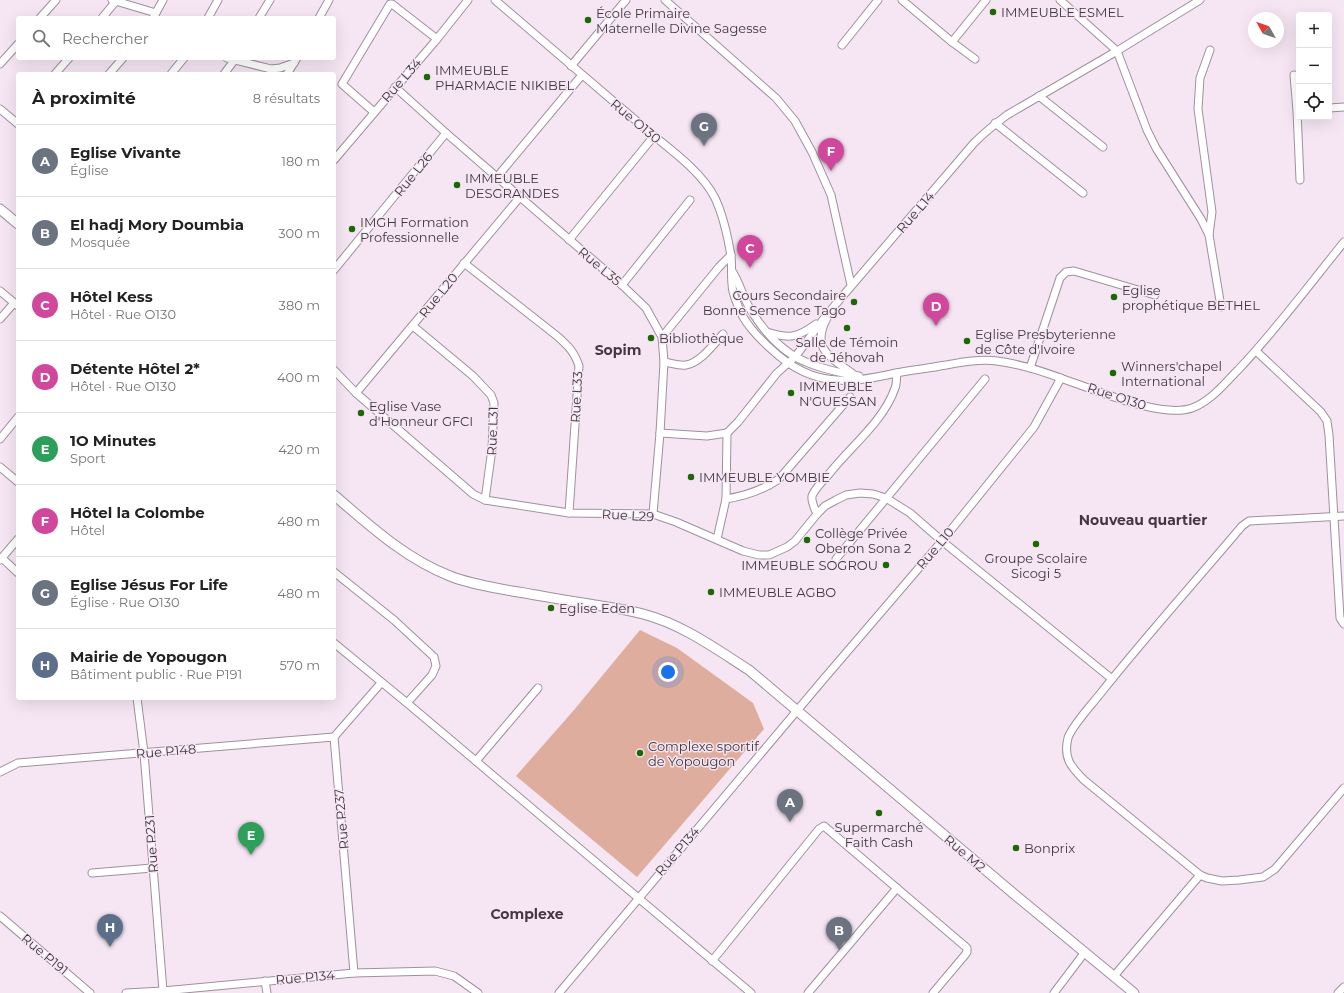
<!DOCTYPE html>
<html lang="fr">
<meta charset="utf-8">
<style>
body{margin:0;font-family:Montserrat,sans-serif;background:#f2f2f2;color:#222}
.controls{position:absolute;right:12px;top:12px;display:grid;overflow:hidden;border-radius:4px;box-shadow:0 4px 16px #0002}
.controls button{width:36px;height:36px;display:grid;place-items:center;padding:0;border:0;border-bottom:1px solid #e0e0e0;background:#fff;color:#222;font:20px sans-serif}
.compass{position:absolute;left:1248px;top:12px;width:36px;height:36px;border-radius:50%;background:#fff;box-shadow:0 4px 16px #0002;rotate:310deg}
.you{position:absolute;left:668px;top:672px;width:14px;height:14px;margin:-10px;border:3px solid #fff;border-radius:50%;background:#1a73e8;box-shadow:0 0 0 6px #1a73e833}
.badge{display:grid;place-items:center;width:26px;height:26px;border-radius:50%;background:#1a73e8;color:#fff;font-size:13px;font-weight:700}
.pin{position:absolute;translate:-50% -33px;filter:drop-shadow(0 1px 2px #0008)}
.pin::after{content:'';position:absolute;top:21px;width:14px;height:12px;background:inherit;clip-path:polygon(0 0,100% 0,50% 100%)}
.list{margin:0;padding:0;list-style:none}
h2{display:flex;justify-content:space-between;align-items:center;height:52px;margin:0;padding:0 16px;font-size:17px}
h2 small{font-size:13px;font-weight:400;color:#767676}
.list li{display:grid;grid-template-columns:26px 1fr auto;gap:12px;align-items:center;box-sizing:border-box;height:72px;padding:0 16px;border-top:1px solid #e0e0e0}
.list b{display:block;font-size:15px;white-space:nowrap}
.list p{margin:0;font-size:13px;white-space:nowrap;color:#767676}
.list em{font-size:13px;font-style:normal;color:#767676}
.icon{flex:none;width:22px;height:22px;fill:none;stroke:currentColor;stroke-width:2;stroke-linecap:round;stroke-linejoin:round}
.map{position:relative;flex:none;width:1344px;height:993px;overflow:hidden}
.search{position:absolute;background:#fff;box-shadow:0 4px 16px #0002;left:16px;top:16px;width:320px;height:44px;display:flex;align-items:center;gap:10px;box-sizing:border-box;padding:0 14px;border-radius:4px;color:#767676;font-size:15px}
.panel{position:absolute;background:#fff;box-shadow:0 4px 16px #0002;left:16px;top:72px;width:320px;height:628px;border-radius:4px}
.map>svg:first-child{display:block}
</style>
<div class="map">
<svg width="1344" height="993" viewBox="0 0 1344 993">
<rect width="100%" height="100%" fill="#f6e6f4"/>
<!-- green -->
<polygon fill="#dfad9e" points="640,630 677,648 753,703 764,729 637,877 516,776 574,710"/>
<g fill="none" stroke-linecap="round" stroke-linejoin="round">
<!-- minor casing -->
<g stroke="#9f909d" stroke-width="9">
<g id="minor">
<polyline points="112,0 156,13"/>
<path d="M 495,0 L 654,136 C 675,153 703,174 715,198 C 723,215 728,238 731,256 C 732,265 731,275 732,284 C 732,291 735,299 738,306 C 744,323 758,337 771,349 C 789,366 812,379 837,380 C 855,382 878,377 896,373 C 913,370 930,368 946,365 C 963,362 979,359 997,361 C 1019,364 1042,371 1063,379 C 1094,389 1161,419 1192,408 C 1211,401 1224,384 1238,370 C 1276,330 1309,285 1344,242"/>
<polyline points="665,0 776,98 795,121 812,152 831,195 851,285"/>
<polyline points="902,0 952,42 975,59"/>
<polyline points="1060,0 1117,51 1147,130 1156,148 1201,219 1209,235 1221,307"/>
<polyline points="40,18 56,0"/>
<polyline points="102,18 116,1"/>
<polyline points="153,18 163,0"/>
<polyline points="208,18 218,0"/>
<polyline points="259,18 270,0"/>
<polyline points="319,18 329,0"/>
<polyline points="952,42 986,0"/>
<polyline points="842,45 878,0"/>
<polyline points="227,58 271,69 280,68 294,63"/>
<polyline points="0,64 18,44"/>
<polyline points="571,66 626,0"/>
<polyline points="55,74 69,58"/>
<polyline points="109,74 123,58"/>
<polyline points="171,74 184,58"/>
<polyline points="224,74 236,58"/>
<polyline points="287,74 297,58"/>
<polyline points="1294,75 1297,111 1300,180"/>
<polyline points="395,87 446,133 622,285 646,308 662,337 664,362 660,433 653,514"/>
<polyline points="1039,96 1103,147"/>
<polyline points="1329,108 1344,107"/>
<polyline points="0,109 18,124"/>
<polyline points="374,112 342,84 390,4 392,4 437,39"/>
<polyline points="995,123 1083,193"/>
<polyline points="334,160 437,39 468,0"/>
<polyline points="497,177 582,75"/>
<polyline points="1209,235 1212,212 1198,109 1200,78 1210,50"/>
<polyline points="569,240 654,136"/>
<path d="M 464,263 L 557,336 C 568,346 574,351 579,366 L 569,513"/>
<polyline points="334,270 446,133"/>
<path d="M 732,271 C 741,285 744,302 754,315 C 766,334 785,354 806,362 C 822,369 841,373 859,376"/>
<polyline points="622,285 690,200"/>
<polyline points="0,291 18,306"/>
<path d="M 827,318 C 810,350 832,358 853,374"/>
<polyline points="0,319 14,303"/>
<polyline points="413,326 473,376 491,395 494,403 492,449 485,500"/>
<path d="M 767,332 C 789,339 797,338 816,324"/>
<polyline points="662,337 719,267 731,255"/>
<polyline points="1256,351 1321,412 1327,421 1329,435 1340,618 1344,624"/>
<path d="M 664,362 C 671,363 679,366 686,365 C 700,363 714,344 723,334"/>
<polyline points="1030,368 1060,278 1066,272 1074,271 1155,295"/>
<polyline points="334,370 356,393 473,494 485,500 569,513 653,514 676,522 743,551 759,555 769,555 787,547 795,541 817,514 825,506 836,500 846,495 860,493 873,494 886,498 910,513 942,541 1112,679"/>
<path d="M 356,393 C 411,328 465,262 520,197"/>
<path d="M 660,433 L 707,436 L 727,433 L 738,422 L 777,373 L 795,357 L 822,321 L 835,305 L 974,143 C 984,133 995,124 1007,115 L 1117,51 L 1200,0"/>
<polyline points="0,439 18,417"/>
<polyline points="0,467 18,482"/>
<path d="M 726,499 C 745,496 763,490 779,479 L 850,397"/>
<path d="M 817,514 C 815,509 811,502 812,496 C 815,488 824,480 829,474 C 850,447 884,421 895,388 C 897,384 896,378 897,373"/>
<path d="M 1344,516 L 1249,521 L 1242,526 C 1195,582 1146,636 1100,694 C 1093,703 1071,727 1068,738 C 1063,758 1071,767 1084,780 L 1200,875 L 1207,878 L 1222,881 L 1239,880 L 1263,877 L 1275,869 L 1344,788"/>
<polyline points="717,539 726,499 727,433"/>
<polyline points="2,558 18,573"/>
<polyline points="836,559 985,379"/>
<polyline points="0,560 18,539"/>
<polyline points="334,572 394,620 434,657 436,666 432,675 407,703"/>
<polyline points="334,643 407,703 751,993"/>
<polyline points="137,698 144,753 163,991"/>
<polyline points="476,761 538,688"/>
<polyline points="0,772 18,763 334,737"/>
<polyline points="92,873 152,868"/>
<polyline points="0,916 90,993"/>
<polyline points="712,961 819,829 824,826 967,948 967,952 965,955 933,993"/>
<polyline points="354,973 334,737 381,683"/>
<polyline points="1114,976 1200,875"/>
<polyline points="265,981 267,993"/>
<polyline points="126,993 163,991 354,973 435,971 454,976 478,993"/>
<polyline points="559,993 822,681 942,541 1034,427 1061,378"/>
<polyline points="808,993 897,888"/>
<polyline points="1054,993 1085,952"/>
<polyline points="1338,993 1344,987"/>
</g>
</g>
<!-- major casing -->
<g stroke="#9f909d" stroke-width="11">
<g id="major">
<polyline points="0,209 18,224"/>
<path d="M 334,495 C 370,526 406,559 450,576 C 470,584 491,587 512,591 C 537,595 563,600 589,604 C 607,607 625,609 643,614 C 682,624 716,649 749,670 L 1014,894 L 1134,993"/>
</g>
</g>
<!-- minor -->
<use href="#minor" stroke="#fff" stroke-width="7"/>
<!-- major -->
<use href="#major" stroke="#fff" stroke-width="9"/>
</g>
<!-- markers -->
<g fill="#1d6804" stroke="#f6e6f4" stroke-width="1.5">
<circle cx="993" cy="12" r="4"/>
<circle cx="588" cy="20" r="4"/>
<circle cx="427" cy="77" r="4"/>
<circle cx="457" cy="185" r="4"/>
<circle cx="352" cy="229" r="4"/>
<circle cx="1114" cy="297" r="4"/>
<circle cx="854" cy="302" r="4"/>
<circle cx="847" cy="328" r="4"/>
<circle cx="651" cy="338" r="4"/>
<circle cx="967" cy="341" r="4"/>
<circle cx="1113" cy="373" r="4"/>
<circle cx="791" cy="393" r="4"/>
<circle cx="361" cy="413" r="4"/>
<circle cx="691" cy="477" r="4"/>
<circle cx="807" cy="540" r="4"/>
<circle cx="1036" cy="544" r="4"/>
<circle cx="886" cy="565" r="4"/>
<circle cx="711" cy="592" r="4"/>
<circle cx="551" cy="608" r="4"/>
<circle cx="640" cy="753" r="4"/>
<circle cx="879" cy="813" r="4"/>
<circle cx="1016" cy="848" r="4"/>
</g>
<g text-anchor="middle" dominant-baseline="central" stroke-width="3" stroke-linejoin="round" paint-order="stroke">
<!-- poi labels -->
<g font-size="13" fill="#3f383e" stroke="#f6e6f4" text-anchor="start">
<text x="1001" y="12">IMMEUBLE ESMEL</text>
<text x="596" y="13">École Primaire<tspan x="596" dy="15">Maternelle Divine Sagesse</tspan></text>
<text x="435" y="70">IMMEUBLE<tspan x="435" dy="15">PHARMACIE NIKIBEL</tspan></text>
<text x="465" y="178">IMMEUBLE<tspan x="465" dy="15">DESGRANDES</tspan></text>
<text x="360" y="222">IMGH Formation<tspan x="360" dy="15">Professionnelle</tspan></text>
<text x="1122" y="290">Eglise<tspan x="1122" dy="15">prophétique BETHEL</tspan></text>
<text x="846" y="295" text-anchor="end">Cours Secondaire<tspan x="846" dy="15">Bonne Semence Tago</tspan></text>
<text x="975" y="334">Eglise Presbyterienne<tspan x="975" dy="15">de Côte d'Ivoire</tspan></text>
<text x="659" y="338">Bibliothèque</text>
<text x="847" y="342" text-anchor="middle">Salle de Témoin<tspan x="847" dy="15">de Jéhovah</tspan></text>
<text x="1121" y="366">Winners'chapel<tspan x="1121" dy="15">International</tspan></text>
<text x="799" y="386">IMMEUBLE<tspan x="799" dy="15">N'GUESSAN</tspan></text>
<text x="369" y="406">Eglise Vase<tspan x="369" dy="15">d'Honneur GFCI</tspan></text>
<text x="699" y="477">IMMEUBLE YOMBIE</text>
<text x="815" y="533">Collège Privée<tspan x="815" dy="15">Oberon Sona 2</tspan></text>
<text x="1036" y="558" text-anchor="middle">Groupe Scolaire<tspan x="1036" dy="15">Sicogi 5</tspan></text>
<text x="878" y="565" text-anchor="end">IMMEUBLE SOGROU</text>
<text x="719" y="592">IMMEUBLE AGBO</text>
<text x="559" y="608">Eglise Eden</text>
<text x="648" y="746">Complexe sportif<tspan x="648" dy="15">de Yopougon</tspan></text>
<text x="879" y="827" text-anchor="middle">Supermarché<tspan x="879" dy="15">Faith Cash</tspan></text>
<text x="1024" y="848">Bonprix</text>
</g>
<!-- street labels -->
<g font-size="13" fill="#3f383e" stroke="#f6e6f4">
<text transform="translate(401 80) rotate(-49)">Rue L34</text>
<text transform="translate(636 121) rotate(40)">Rue O130</text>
<text transform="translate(413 174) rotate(-51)">Rue L26</text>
<text transform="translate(915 212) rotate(-49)">Rue L14</text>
<text transform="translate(600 266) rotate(40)">Rue L35</text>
<text transform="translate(438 295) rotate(-51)">Rue L20</text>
<text transform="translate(1117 396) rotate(18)">Rue O130</text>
<text transform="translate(576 397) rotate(-87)">Rue L33</text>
<text transform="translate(492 431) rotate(-88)">Rue L31</text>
<text transform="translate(628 515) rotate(3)">Rue L29</text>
<text transform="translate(935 548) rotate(-50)">Rue L10</text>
<text transform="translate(166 751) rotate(-5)">Rue P148</text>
<text transform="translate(341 819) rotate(-95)">Rue P237</text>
<text transform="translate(151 844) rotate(-94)">Rue P231</text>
<text transform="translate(677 851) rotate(-49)">Rue P134</text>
<text transform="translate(965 853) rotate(40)">Rue M2</text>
<text transform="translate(45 954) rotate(40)">Rue P191</text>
<text transform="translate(305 977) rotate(-5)">Rue P134</text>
</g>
<!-- neighbourhood labels -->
<g font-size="14" font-weight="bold" fill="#443742" stroke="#f6e6f4">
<text x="618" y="350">Sopim</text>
<text x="1143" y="520">Nouveau quartier</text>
<text x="527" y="914">Complexe</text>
</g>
</g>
</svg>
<div class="controls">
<button>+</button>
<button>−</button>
<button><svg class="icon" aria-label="locate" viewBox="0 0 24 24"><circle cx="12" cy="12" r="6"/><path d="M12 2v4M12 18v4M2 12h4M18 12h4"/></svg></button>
</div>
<svg class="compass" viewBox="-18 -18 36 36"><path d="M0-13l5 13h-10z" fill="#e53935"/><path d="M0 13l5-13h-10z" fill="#767676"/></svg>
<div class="you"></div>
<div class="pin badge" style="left:790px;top:822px;background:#6b7280">A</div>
<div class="pin badge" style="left:839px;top:950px;background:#6b7280">B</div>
<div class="pin badge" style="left:750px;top:268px;background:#d1479c">C</div>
<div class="pin badge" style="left:936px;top:326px;background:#d1479c">D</div>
<div class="pin badge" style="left:251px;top:855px;background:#2e9e5b">E</div>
<div class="pin badge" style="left:831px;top:171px;background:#d1479c">F</div>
<div class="pin badge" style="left:704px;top:146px;background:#6b7280">G</div>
<div class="pin badge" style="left:110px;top:947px;background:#5c6f8a">H</div>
<div class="search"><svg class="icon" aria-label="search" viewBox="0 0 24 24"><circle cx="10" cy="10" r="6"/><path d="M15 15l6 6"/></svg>Rechercher</div>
<section class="panel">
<h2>À proximité<small>8 résultats</small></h2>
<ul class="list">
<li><span class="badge" style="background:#6b7280">A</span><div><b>Eglise Vivante</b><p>Église</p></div><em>180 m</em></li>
<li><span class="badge" style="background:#6b7280">B</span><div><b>El hadj Mory Doumbia</b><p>Mosquée</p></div><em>300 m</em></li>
<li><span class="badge" style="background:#d1479c">C</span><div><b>Hôtel Kess</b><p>Hôtel · Rue O130</p></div><em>380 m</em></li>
<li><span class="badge" style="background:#d1479c">D</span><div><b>Détente Hôtel 2*</b><p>Hôtel · Rue O130</p></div><em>400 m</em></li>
<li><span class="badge" style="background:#2e9e5b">E</span><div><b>1O Minutes</b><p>Sport</p></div><em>420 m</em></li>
<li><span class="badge" style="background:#d1479c">F</span><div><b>Hôtel la Colombe</b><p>Hôtel</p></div><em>480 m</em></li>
<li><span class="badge" style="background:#6b7280">G</span><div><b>Eglise Jésus For Life</b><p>Église · Rue O130</p></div><em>480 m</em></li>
<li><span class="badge" style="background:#5c6f8a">H</span><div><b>Mairie de Yopougon</b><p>Bâtiment public · Rue P191</p></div><em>570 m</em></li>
</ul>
</section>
</div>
